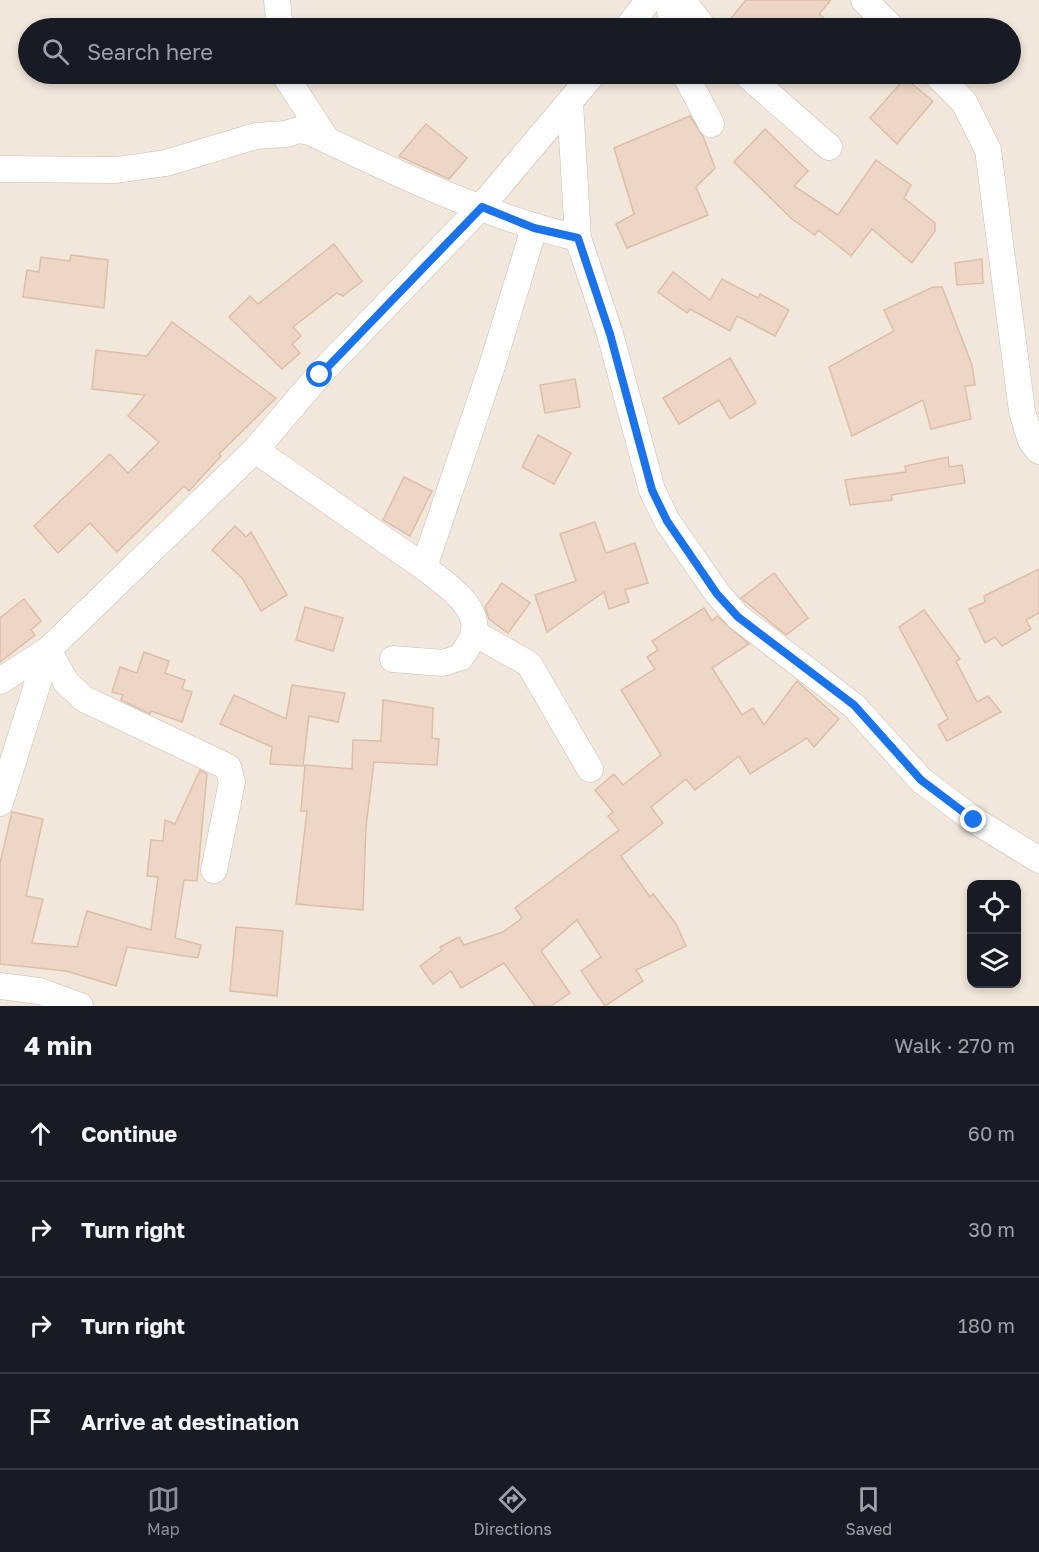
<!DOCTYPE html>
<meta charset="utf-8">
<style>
body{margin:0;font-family:"Golos Text",sans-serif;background:#20242c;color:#f1f3f6}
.controls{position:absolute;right:18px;bottom:18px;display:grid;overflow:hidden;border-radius:12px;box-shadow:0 3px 9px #0003}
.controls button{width:54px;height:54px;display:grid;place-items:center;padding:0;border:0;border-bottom:2px solid #363941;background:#171b24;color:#f1f3f6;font:30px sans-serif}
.stop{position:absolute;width:18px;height:18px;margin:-14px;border:4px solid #1a73e8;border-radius:50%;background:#fff}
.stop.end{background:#1a73e8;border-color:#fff;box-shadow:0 2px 6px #0008}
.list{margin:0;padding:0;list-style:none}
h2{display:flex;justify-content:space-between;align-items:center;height:78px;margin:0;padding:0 24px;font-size:26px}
h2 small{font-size:20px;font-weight:400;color:#9ea1a6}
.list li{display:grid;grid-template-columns:39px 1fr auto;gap:18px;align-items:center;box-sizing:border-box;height:96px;padding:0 24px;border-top:2px solid #363941}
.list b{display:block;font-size:22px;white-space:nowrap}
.list em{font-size:20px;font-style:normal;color:#9ea1a6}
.icon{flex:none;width:33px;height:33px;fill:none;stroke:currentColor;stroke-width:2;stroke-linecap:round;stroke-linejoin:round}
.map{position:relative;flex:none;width:1039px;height:1006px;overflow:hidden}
.search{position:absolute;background:#171b24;box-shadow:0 3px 9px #0003;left:18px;right:18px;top:18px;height:66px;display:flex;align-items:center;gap:15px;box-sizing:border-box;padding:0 21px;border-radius:33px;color:#9ea1a6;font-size:22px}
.sheet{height:462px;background:#171b24}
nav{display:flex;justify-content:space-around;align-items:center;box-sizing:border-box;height:84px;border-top:2px solid #363941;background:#171b24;font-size:16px;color:#9ea1a6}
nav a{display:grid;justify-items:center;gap:3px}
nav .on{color:#8c9099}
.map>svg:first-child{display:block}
</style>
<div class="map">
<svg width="1039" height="1006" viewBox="0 0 1039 1006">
<rect width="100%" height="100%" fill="#faf5ea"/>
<!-- residential -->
<path fill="#f1e7da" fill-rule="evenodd" d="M 0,0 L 1039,0 L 1039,1006 L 0,1006 ZM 28,28 L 1010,28 L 1010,74 L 28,74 ZM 972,885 L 1016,885 L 1016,984 L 972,984 Z"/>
<!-- building -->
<g fill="#edd6c5" stroke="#debea7" stroke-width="1.5">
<polygon points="746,0 831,0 819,14 836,28 723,28"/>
<polygon points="905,78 933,101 897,144 870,118"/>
<polygon points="690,116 703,136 715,168 696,187 708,215 627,248 616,224 634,214 614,148"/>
<polygon points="426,124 467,158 449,179 399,156"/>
<polygon points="765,129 808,171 794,186 838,215 876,160 911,185 904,198 935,223 935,231 912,263 872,229 851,256 818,230 815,235 792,219 734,162"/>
<polygon points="334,244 362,281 343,296 337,293 293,327 301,336 292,344 300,353 282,369 229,317 250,296 258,304"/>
<polygon points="71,255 108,260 104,308 23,297 27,270 39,272 41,257 70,261"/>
<polygon points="982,259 983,283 957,285 955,263"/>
<polygon points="673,272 710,300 722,279 758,298 760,294 789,310 775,336 737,316 730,331 690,309 687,313 658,292"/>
<polygon points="933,287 942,287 972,365 975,385 965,386 971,419 931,429 923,400 852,436 829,367 894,331 884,310"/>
<polygon points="172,322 276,398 219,454 221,456 189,491 184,486 117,552 90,523 58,553 34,526 110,454 128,473 159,442 128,416 145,395 92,389 96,350 147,356"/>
<polygon points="730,358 756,403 730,419 719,400 679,424 663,398"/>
<polygon points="575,379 580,407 545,413 540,385"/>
<polygon points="538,435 571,453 554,484 522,467"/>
<polygon points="948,457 949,467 962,465 965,483 891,495 892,500 850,505 845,480 906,472 905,466"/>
<polygon points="404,477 432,491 410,536 383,520"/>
<polygon points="595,522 606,553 635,543 648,583 625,590 629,602 609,609 604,592 547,632 535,595 576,581 560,534"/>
<polygon points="235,526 246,537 251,532 287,595 261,611 242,578 212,550"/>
<polygon points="1039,569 1039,613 1026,620 1031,629 1002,646 995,637 985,643 969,609 985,602 984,596"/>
<polygon points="774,573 808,618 786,635 741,598"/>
<polygon points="502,583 530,603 508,633 489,619 485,607"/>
<polygon points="24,599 41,621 31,630 35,635 0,662 0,618"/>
<polygon points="305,607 343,618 333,651 296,640"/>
<polygon points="704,608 712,621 717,616 749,644 712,668 742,715 753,708 764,725 797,681 839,719 814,747 807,738 750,774 739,756 695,790 686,779 651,807 663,823 621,856 650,897 653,894 676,924 686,946 636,970 643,981 605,1006 581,971 601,957 577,920 541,951 570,993 551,1006 535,1006 504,963 461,988 451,971 433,984 420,966 442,950 440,947 459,937 464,945 503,932 522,918 515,908 619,830 608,816 613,812 595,790 614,774 623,785 661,755 621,690 655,669 647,657 658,650 652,641"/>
<polygon points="924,610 960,659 956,661 977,702 988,696 1001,712 947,741 938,725 948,719 899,627"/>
<polygon points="144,652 169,661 165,673 185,680 182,689 192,692 182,722 151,711 150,714 121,700 123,695 112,692 120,667 137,673"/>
<polygon points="292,685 345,693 338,722 309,716 303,766 270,764 272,747 220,724 234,695 286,719"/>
<polygon points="383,700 433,708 432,738 439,739 437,765 374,762 366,827 363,910 296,904 307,811 301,811 305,765 352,769 353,740 381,741"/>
<polygon points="200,770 207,774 197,881 184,880 175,938 201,945 198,958 127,947 116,986 66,971 0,964 0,863 12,812 43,819 26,896 43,899 32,943 77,947 87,911 151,930 158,877 147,876 151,840 163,841 165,820 175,824"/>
<polygon points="236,927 283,931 277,996 230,991"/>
</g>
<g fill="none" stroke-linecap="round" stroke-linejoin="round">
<!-- minor casing -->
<g stroke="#ccbdb1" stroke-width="27">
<g id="minor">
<polyline points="277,0 280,28"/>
<polyline points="668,0 673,28"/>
<polyline points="682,0 704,28"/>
<polyline points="864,0 892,28"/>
<polyline points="627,28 649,0"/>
<polyline points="284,74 327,140"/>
<polyline points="685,74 711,124"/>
<polyline points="746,74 829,147"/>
<polyline points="936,74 964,102 988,150 1022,411 1031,441 1039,451"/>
<path d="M 0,169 L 116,170 L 166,163 L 256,136 L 286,134 L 299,130 L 310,132 C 397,173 483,216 578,238 L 570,103"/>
<polyline points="578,238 610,334 652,490 667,521 717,593 738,617 854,706 921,780 974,820 1039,860"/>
<polyline points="255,450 424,567 493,363 534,228"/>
<polyline points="474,633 529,664 590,769"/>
<polyline points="48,650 66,682 84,699 228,767 232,782 214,870"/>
<path d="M 393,659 L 443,663 L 461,657 C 465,650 473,640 474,632 C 479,604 442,582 424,567"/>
<polyline points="0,681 48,650 255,450 320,374 481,207 593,74"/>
<polyline points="0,803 48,650"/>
<polyline points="0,986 39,991 80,1006"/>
</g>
</g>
<!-- minor -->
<use href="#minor" stroke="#fff" stroke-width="26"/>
</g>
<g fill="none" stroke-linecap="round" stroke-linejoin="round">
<!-- route -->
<polyline stroke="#1a73e8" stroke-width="8" points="320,375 482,207 534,228 578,238 610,334 652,490 667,521 717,594 738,617 854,705 921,780 974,820"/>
</g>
</svg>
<div class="controls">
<button><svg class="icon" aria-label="locate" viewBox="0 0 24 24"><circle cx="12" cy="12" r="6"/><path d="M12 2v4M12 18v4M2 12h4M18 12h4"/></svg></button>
<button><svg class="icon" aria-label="layers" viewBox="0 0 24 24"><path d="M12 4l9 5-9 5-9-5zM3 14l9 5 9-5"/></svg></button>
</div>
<div class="stop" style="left:320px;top:375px"></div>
<div class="stop end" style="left:974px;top:820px"></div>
<div class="search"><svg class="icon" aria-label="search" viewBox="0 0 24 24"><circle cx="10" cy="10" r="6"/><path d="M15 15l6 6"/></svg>Search here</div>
</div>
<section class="sheet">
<h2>4 min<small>Walk · 270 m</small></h2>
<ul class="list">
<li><svg class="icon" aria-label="ahead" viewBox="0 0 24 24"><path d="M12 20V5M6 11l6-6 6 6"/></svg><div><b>Continue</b></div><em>60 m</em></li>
<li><svg class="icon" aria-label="right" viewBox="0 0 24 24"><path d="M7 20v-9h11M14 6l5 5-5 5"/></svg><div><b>Turn right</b></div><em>30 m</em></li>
<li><svg class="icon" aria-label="right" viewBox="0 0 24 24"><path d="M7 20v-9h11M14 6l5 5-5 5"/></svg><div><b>Turn right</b></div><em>180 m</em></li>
<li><svg class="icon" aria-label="arrive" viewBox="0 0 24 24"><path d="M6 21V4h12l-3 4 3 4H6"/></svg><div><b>Arrive at destination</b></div></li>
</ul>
</section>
<nav>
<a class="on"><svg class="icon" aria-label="map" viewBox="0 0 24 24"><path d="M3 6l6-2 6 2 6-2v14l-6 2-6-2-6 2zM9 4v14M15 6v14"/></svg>Map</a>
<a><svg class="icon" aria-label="directions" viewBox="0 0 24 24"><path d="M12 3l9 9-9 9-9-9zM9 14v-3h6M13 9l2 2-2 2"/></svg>Directions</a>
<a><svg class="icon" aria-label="saved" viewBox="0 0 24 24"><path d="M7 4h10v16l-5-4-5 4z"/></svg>Saved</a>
</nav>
